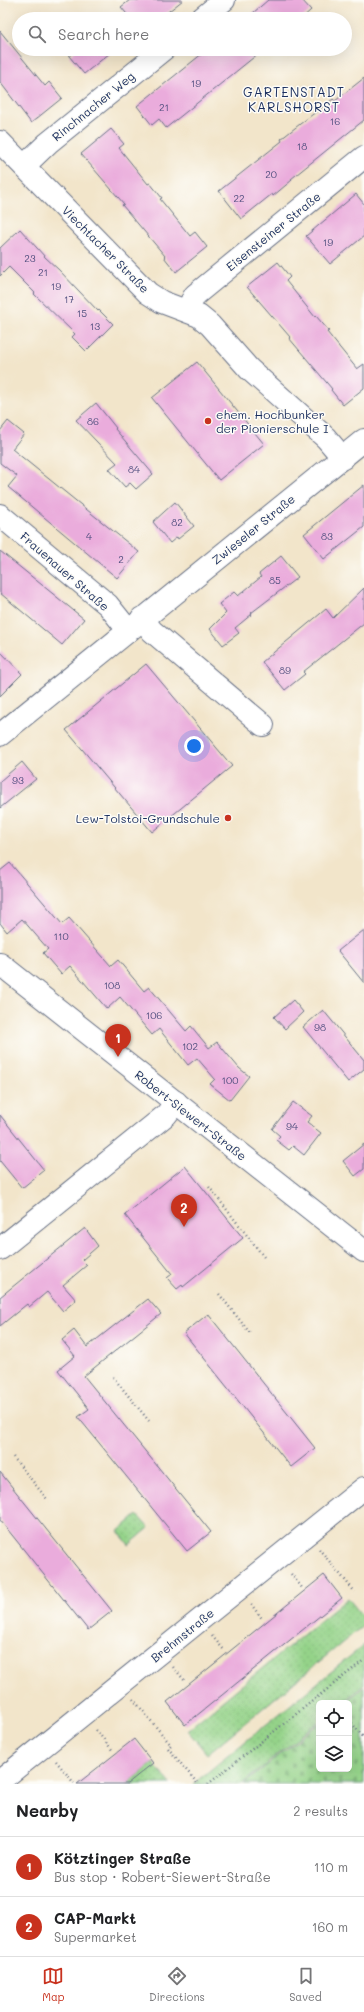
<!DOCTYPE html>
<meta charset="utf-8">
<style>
body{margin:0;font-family:Mali,sans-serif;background:#f6f6f6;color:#202124}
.controls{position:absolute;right:12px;bottom:12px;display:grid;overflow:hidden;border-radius:6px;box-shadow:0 4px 16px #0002}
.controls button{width:36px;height:36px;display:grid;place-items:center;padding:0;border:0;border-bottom:1px solid #e0e0e0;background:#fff;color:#202124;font:20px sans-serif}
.you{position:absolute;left:194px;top:746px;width:14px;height:14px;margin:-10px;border:3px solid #fff;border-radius:50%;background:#1a73e8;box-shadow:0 0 0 6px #1a73e833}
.badge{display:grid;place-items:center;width:26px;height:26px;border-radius:50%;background:#c8321e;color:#fff;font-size:13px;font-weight:700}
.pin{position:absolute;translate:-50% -33px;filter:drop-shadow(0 1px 2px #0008)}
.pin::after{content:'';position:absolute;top:21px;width:14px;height:12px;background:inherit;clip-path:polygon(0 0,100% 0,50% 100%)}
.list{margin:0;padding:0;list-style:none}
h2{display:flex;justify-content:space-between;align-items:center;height:52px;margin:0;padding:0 16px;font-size:17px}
h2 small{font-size:13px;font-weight:400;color:#757577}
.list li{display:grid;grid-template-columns:26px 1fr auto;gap:12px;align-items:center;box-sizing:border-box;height:60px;padding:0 16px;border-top:1px solid #e0e0e0}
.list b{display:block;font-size:15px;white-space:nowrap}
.list p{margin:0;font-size:13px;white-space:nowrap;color:#757577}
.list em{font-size:13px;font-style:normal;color:#757577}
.icon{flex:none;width:22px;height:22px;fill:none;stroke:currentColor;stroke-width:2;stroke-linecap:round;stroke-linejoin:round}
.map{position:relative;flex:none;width:364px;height:1784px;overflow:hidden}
.search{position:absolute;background:#fff;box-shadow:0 4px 16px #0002;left:12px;right:12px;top:12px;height:44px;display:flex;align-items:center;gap:10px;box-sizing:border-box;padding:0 14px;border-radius:22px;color:#757577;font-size:15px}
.sheet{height:172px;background:#fff}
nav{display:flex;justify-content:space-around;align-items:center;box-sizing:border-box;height:56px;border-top:1px solid #e0e0e0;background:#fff;font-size:11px;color:#757577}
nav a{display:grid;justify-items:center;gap:2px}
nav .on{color:#c8321e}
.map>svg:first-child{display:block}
</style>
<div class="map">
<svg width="364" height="1784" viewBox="0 0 364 1784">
<defs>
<pattern id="green-dots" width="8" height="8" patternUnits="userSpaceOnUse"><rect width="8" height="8" fill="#94d389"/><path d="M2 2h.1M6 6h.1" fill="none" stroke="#7fb579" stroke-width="1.8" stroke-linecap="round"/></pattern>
<pattern id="cemetery-stones" width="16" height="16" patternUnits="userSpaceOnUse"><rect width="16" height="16" fill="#94d389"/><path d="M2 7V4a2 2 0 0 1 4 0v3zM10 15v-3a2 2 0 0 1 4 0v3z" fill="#7fb579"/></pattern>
</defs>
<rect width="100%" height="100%" fill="#fdfcf7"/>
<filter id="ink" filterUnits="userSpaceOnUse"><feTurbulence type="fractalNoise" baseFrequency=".025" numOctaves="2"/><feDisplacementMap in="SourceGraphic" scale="8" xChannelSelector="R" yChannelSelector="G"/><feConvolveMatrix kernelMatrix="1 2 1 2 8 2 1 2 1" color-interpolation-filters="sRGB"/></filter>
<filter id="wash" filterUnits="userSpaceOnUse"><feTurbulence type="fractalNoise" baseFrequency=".012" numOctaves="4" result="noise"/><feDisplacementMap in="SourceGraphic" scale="16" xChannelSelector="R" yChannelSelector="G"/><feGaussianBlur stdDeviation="0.9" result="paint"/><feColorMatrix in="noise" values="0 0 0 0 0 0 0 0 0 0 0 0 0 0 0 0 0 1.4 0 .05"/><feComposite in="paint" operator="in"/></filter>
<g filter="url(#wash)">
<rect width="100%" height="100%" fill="#f2e5ca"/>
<!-- green -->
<g fill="url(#green-dots)" stroke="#588174">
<polygon points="137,1515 149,1528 129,1545 118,1531"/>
<polygon points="348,1598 364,1618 364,1625 207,1754 187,1730"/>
<polygon points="364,1645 364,1685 342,1703 319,1703 319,1721 242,1784 193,1784"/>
<polygon points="153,1763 171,1784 127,1784"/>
</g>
<!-- cemetery -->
<polygon fill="url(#cemetery-stones)" stroke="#588174" points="364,1687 364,1784 244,1784 319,1723 319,1769 349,1769 349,1703 344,1703"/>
<g id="blocks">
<!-- building -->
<g fill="#eaacdc">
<polygon points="130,0 183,0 159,19 131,19 121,7"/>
<polygon points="268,0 302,0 311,10 301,19 246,19"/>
<polygon points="0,31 45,86 49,82 62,98 31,123 0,82"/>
<polygon points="78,49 115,49 84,74 69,56"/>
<polygon points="208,49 264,49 166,128 159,119 152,125 137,106"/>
<polygon points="364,78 364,120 291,179 292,180 273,196 272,194 241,219 219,191 282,141 281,139 300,124 333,99 335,101"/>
<polygon points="111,129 124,144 119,148 148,184 150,183 162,198 160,199 190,236 195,232 207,247 176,272 164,257 165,256 122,205 124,204 81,154"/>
<polygon points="356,194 364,204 364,236 330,264 306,236"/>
<polygon points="20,229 45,257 59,270 98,311 99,310 113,324 86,351 72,337 75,334 34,294 35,293 9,267 0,276 0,248"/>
<polygon points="278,262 290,277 286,281 315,317 316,316 329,331 327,332 357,369 364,364 364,388 343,405 331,390 332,389 289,338 290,337 247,287"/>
<polygon points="197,362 264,444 219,480 152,398"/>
<polygon points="96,403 116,428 115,429 153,474 136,489 130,483 125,487 109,469 117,463 76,420"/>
<polygon points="8,421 24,434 12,449 139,552 117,578 8,487 17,476 0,463 0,431"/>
<polygon points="364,485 364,527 324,559 304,534"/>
<polygon points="175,502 194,526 178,539 177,537 170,543 153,522"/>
<polygon points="0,551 84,619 62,645 0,593"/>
<polygon points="281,556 298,577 251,613 252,614 235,628 239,633 223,645 210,629 226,613 219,604 234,592 238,596 261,577 259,574"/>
<polygon points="364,588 364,623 303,672 305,674 285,690 262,662 326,609 333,618"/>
<polygon points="0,651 22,674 0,696"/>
<polygon points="146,664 232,766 152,832 66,730"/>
<polygon points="22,762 36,779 0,808 0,781"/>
<polygon points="10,863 62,924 69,918 111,966 118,960 144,991 149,987 186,1031 191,1026 209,1048 217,1042 239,1068 249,1076 230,1100 210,1084 215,1079 197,1058 188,1065 159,1029 152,1035 120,997 107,1009 70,966 61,974 43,953 48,949 22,919 7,932 0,923 0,871"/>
<polygon points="364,930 364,983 338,951"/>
<polygon points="293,1000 303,1012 285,1029 274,1017"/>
<polygon points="323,1010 364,1060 364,1069 348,1082 303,1027"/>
<polygon points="293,1102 312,1116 307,1122 321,1133 304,1155 293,1146 289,1150 276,1140 280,1136 272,1129"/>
<polygon points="0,1115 44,1170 22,1188 0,1161"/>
<polygon points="364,1144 364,1169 355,1176 343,1161"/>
<polygon points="185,1166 243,1238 183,1287 182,1285 177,1289 167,1278 172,1274 125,1215"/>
<polygon points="85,1228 98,1246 82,1260 87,1265 63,1285 76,1300 63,1311 47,1292 29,1307 27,1304 0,1326 0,1297"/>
<polygon points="148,1299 161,1314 84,1376 211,1532 187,1551 78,1417 89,1409 58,1370 75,1356 62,1340 74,1330 87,1347"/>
<polygon points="208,1314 315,1448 291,1467 184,1333"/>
<polygon points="0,1472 112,1611 88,1630 0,1520"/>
<polygon points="324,1575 342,1598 185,1725 167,1702"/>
<polygon points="134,1739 153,1763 127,1784 77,1784"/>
</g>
</g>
</g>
<g filter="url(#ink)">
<use href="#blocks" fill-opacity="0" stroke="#666f84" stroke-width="1"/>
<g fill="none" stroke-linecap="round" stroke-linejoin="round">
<!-- minor casing -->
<g stroke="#666f84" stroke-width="24">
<g id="minor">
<polyline points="201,19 224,0"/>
<polyline points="0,142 148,293 162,302 199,316 210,325 249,369 326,438 343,458"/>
<polyline points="24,166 48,143 164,49"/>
<polyline points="187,310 195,295 364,157"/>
<polyline points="0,515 108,605 128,630"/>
<polyline points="142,618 152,631 263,725"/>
<polyline points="0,735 364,440"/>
<polyline points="0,964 364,1251"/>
<polyline points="0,1249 166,1115 176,1102"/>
<polyline points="0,1781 364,1488"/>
</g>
</g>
<!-- path -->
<g stroke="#666f84" stroke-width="2.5" stroke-dasharray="1 3" stroke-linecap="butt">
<polyline points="209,1187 264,1257"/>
<polyline points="219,1294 250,1333"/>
<polyline points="113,1377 149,1421"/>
<polyline points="13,1457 47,1499"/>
<polyline points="319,1549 355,1592"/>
<polyline points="291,1574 303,1589"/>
<polyline points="251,1604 263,1620"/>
<polyline points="212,1636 225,1651"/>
<polyline points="173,1667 186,1682"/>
<polyline points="133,1699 171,1745 168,1748 198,1784"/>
<polyline points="349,1720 364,1738"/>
<polyline points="96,1730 113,1751"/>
<polyline points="56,1761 74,1783"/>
<polyline points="208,1784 364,1660"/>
</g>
<!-- minor -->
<use href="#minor" stroke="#fff" stroke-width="22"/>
</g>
</g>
<!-- markers -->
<g fill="#c8321e" stroke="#fdfcf7" stroke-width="1.5">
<circle cx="208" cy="421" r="4"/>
<circle cx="228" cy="818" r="4"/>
</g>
<g text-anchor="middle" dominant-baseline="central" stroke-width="3" stroke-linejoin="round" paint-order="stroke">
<!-- number labels -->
<g font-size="10" fill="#4f4e7e">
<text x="196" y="83">19</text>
<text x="164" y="107">21</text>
<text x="335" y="121">16</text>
<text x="302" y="146">18</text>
<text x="271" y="174">20</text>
<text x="239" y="198">22</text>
<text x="328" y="242">19</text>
<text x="30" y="258">23</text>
<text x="43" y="272">21</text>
<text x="56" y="286">19</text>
<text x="69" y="299">17</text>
<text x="82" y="313">15</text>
<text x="95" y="326">13</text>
<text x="93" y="421">86</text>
<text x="134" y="469">84</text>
<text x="177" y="522">82</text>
<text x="89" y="536">4</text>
<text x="327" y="536">83</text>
<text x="121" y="559">2</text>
<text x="275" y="580">85</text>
<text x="285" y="670">89</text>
<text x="18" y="780">93</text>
<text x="61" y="936">110</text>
<text x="112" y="985">108</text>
<text x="154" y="1015">106</text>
<text x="320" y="1027">98</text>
<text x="190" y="1046">102</text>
<text x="230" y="1080">100</text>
<text x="292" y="1126">94</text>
</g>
<!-- street labels -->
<g font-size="12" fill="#1b2f5e" stroke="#fdfcf7">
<text transform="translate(93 106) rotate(-39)">Rinchnacher Weg</text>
<text transform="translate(273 231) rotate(-39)">Eisensteiner Straße</text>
<text transform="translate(106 249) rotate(45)">Viechtacher Straße</text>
<text transform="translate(253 529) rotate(-39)">Zwieseler Straße</text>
<text transform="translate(65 571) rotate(41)">Frauenauer Straße</text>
<text transform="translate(191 1115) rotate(38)">Robert-Siewert-Straße</text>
<text transform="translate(182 1635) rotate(-39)">Brehmstraße</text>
</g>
<!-- poi labels -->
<g font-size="12" fill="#1b2f5e" stroke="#fdfcf7" text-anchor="start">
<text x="216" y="414">ehem. Hochbunker<tspan x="216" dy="14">der Pionierschule I</tspan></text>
<text x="220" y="818" text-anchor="end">Lew-Tolstoi-Grundschule</text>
</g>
<!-- neighbourhood labels -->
<g font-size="13" letter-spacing="1" fill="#1b2f5e" stroke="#fdfcf7">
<text x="294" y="91">GARTENSTADT<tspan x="294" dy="15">KARLSHORST</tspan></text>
</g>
</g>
</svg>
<div class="controls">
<button><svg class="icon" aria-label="locate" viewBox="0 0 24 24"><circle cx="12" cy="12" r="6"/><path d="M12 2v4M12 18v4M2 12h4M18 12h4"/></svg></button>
<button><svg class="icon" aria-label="layers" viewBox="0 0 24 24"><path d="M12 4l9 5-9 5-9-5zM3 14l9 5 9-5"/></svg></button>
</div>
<div class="you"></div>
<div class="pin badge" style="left:118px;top:1057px">1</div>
<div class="pin badge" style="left:184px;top:1227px">2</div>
<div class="search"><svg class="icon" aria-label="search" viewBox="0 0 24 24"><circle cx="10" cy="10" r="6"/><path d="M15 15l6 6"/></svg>Search here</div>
</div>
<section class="sheet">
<h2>Nearby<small>2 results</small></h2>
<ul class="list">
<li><span class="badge">1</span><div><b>Kötztinger Straße</b><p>Bus stop · Robert-Siewert-Straße</p></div><em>110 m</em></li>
<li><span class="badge">2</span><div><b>CAP-Markt</b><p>Supermarket</p></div><em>160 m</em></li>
</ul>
</section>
<nav>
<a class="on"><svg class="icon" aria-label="map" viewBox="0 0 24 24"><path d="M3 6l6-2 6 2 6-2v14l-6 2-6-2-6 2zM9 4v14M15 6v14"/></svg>Map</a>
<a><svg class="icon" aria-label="directions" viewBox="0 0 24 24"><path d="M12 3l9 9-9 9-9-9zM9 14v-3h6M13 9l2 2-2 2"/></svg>Directions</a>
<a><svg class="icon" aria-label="saved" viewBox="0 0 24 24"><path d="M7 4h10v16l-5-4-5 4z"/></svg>Saved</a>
</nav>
